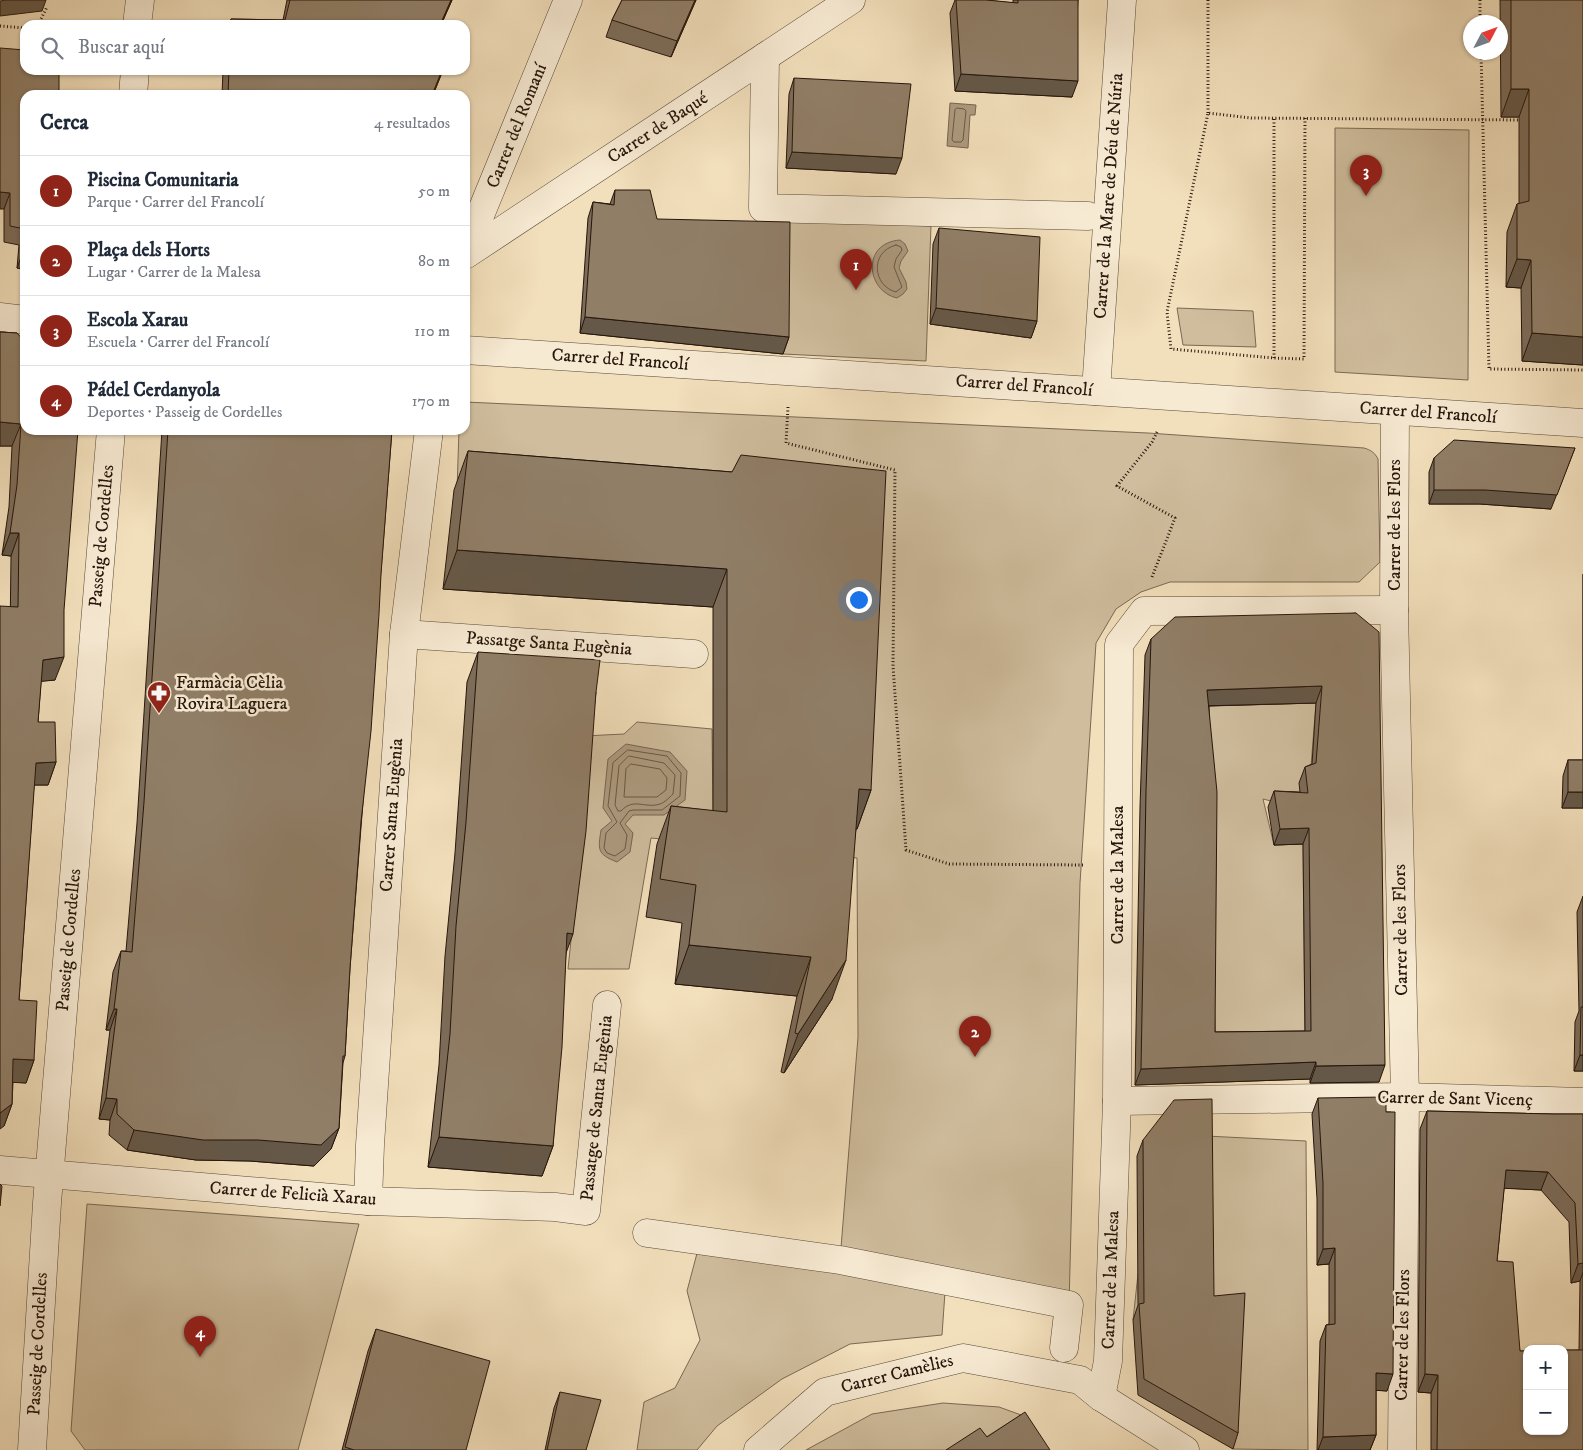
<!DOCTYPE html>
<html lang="es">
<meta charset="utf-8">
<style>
body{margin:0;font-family:"IM FELL DW Pica",serif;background:#f2f2f3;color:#1f2937}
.controls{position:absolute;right:15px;bottom:15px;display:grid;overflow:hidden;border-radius:10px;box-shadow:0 1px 4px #0004}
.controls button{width:45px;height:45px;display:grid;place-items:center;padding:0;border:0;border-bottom:1px solid #e0e1e3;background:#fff;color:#1f2937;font:25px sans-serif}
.compass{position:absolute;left:1463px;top:15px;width:45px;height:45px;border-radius:50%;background:#fff;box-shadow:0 1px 4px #0004;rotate:49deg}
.you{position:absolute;left:858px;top:599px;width:18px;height:18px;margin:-12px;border:4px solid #fff;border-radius:50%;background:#1a73e8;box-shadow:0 0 0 8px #1a73e833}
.badge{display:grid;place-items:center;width:32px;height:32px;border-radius:50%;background:#8f2418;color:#fff;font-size:16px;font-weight:700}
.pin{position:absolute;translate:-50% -41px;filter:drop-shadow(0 1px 2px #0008)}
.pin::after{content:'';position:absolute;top:26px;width:18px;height:15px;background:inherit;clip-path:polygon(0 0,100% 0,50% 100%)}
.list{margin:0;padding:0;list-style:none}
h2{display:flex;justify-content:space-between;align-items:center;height:65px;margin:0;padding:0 20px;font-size:21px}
h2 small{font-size:16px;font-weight:400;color:#747a83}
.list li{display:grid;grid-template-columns:32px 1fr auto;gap:15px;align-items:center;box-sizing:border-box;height:70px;padding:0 20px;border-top:1px solid #e0e1e3}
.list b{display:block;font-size:19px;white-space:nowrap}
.list p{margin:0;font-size:16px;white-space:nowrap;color:#747a83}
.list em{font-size:16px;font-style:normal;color:#747a83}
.icon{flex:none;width:28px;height:28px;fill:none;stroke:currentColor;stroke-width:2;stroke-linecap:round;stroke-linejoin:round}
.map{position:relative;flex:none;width:1583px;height:1450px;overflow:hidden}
.search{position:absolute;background:#fff;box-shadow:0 1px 4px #0004;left:20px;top:20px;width:450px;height:55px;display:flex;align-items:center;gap:12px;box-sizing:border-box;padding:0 18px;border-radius:15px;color:#747a83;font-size:19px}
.panel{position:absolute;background:#fff;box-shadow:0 1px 4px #0004;left:20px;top:90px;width:450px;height:345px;border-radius:15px}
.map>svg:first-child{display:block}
</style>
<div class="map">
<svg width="1583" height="1450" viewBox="0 0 1583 1450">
<rect width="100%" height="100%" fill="#f2dfbb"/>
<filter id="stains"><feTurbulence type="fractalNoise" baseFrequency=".004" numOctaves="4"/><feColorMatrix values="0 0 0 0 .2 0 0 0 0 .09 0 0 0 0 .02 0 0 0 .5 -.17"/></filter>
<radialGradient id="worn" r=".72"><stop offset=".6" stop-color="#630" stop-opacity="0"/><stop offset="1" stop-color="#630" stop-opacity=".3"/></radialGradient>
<!-- green -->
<g fill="#cfbd9d" stroke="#7a6954">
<polygon points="1335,128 1469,130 1468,380 1335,372"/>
<polygon points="786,218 931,226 926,361 783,354"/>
<polygon points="1177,308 1253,311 1256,347 1183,345"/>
<path d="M 465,402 L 1148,433 L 1364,448 C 1371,450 1375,453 1378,459 L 1380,562 L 1359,582 L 1170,582 L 1141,592 L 1116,609 L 1096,643 L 1080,883 L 1069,1305 L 840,1260 L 858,1037 L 857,858 L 651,838 L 629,969 L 568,969 L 574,911 L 584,736 L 624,734 L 637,722 L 712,729 L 713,815 L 872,510 L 457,490 L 459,430 L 465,430 Z"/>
<polygon points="1316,703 1310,779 1302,809 1263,799 1274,845 1303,844 1305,1047 1209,1048 1201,706"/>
<polygon points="1206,1136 1306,1141 1308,1450 1233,1449 1239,1309 1133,1320 1138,1274"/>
<polygon points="87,1204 359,1224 298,1450 85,1450 71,1431"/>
<polygon points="700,1242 945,1292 942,1335 850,1344 782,1379 717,1426 697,1450 637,1450 644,1402 675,1388 700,1340 687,1291"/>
<polygon points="943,1403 999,1407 1021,1415 983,1439 951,1450 806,1450 872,1414"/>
</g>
<!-- water -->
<g fill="#ad9a7f" stroke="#776551">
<polygon points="950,103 976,105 975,115 970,115 968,148 947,146"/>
<path d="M 900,240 L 905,244 L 908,251 L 901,261 L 899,268 L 906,282 L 907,289 L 903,294 L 897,298 C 866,291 861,243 900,240 Z"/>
<path d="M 626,744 L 670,752 L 687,771 L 685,800 L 664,815 L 633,815 L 625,824 L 633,833 L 630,852 L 617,862 C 597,854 598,850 601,830 L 612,821 L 603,808 L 608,759 Z"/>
</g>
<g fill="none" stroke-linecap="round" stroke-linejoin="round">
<!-- shore -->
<g stroke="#6a5845" stroke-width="1">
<polygon points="957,108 964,109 966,111 963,140 961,142 954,142 952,140 955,110"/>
<path d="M 896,245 L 901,247 L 902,250 L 896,259 L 894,267 L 902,287 L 896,292 C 873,286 869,252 896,245 Z"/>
<polygon points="628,750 667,756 681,773 680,796 662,810 633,810 629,811 620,823 627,835 625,849 615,856 607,853 604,848 606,833 617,822 608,806 613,763"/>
<path d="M 629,756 L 664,763 L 675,775 L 673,794 C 670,797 664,803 660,804 C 645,809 634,797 621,811 L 618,811 L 615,805 L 619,766 Z"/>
<polygon points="631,764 660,769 667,778 666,790 657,797 624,797 626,769"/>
</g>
<!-- pedestrian casing -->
<g stroke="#594837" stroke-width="29">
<polyline id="pedestrian" points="647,1233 840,1260 1069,1305 1064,1348"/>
</g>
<!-- minor casing -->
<g stroke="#594837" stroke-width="29">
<g id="minor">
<polyline points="137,25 140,0"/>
<polyline points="765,57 763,208 1088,216"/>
<polyline points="133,95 135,70"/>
<polyline points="465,252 568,0"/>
<polyline points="465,255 851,0"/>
<polyline points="0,317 25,320"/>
<polyline points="465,350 1583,423"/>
<polyline points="1096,391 1122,0"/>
<polyline points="1395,411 1394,610 1405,1097 1402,1450"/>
<polyline points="404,634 694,654"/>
<polyline points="1117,1101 1405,1097 1583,1102"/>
<polyline points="0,1170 368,1201 555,1207 586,1211 607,1005"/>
<polyline points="368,1201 370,1145 404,634 429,430"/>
<polyline points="1101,1397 1108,1361 1117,1101 1119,644 1144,611 1394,610"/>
<polyline points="32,1450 47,1203 111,430"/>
<polyline points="758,1450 825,1392 963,1358 1080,1380 1101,1397 1185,1450"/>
</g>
</g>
<!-- path -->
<g stroke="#26150b" stroke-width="3" stroke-dasharray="1 2.5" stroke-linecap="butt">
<polyline points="1480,0 1480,22"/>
<polyline points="38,25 47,7"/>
<polyline points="0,26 25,28"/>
<polyline points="1481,52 1489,369 1583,370"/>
<polyline points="1208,113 1208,0"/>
<polyline points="1305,118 1304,359 1274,358 1171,349 1167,312 1208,113 1251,118 1522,120"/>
<polyline points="1274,358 1274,118"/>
<polyline points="788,407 786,443 895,470 893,666 906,850 949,864 1083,865"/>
<polyline points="1152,577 1175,518 1117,486 1152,442 1158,430"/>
</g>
<!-- pedestrian -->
<use href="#pedestrian" stroke="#f7ead3" stroke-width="28"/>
<!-- minor -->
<use href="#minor" stroke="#f7ead3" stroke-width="28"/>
</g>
<!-- wall -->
<g fill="#7c6c59" stroke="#26150b" fill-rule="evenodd">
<polygon points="287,0 452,0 441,25 229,25 231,19 283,20"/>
<polygon points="622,0 696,0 671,57 606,37 612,20"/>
<polygon points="955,0 986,0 1013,3 1013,0 1078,0 1072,97 955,91 950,13"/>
<polygon points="1500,0 1583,0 1583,365 1522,361 1521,288 1506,287 1507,232 1517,204 1519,204 1519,117 1501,117"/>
<polygon points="25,50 25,269 17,268 19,245 4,242 4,209"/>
<polygon points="223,70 443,70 433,95 222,95"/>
<polygon points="794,78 896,174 786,168 789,94"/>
<polygon points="615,190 657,219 789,337 783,354 580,333 588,218 593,202 610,204"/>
<polygon points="939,228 1037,321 1031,338 930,324 933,244"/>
<polygon points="0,332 17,333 55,680 41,681 38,722 56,762 48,785 34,785 19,1000 34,1060 26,1083 13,1082 12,1104 4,1126 11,556 2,555 9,507 12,446 0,446"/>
<polygon points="162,430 392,430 350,968 345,1056 343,1063 339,1128 331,1149 314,1166 250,1161 196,1160 127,1150 109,1135 110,1120 99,1119 110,1030 106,1030 113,972 121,951 126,951 137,823"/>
<polygon points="468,451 732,472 871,790 857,829 856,829 832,999 784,1073 781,1072 797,996 675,984 682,923 646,917 657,844 671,806 713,811 713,607 443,589 454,490"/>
<polygon points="1434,458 1551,509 1480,504 1429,504 1429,472"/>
<polygon points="1583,574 1583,808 1562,808 1563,776 1568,760 1583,760"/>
<path d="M 1356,613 L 1379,1082 L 1310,1083 L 1310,1079 L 1135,1085 L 1140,807 L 1145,655 L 1151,639 ZM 1316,703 L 1312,764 L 1305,767 L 1299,783 L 1300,792 L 1274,791 L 1268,807 L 1274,845 L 1303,844 L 1305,1031 L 1215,1032 L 1209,706 Z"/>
<polygon points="478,652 596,692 566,953 553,1146 542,1176 428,1167 439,1065 445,956 455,853 467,682"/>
<polygon points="1583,896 1583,1071 1574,1071 1575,1022 1579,1011 1577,912"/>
<polygon points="1318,1098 1387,1391 1376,1390 1376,1435 1370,1450 1317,1450 1320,1341 1326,1325 1329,1324 1329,1264 1317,1265 1317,1199 1312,1114"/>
<path d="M 1427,1111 L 1554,1114 L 1583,1114 L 1583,1450 L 1431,1450 L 1431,1393 L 1418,1392 L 1420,1129 ZM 1504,1188 L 1541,1190 L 1569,1222 L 1571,1283 L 1580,1281 L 1579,1350 L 1520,1351 L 1497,1261 Z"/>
<polygon points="1143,1140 1214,1296 1238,1433 1233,1449 1138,1395 1133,1320 1138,1305 1137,1156"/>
<polygon points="376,1329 466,1450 342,1450 368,1351"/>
<polygon points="560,1392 586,1450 545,1450 554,1408"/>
</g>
<!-- shaded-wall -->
<g fill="#655848" stroke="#26150b">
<polygon points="6,0 46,0 42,11 0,16 0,1"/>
<polygon points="451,0 452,0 441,25 440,25"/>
<polygon points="695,0 696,0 671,57 677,41"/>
<polygon points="442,70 443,70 433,95 432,95"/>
<polygon points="961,74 1078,81 1072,97 955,91"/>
<polygon points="1511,89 1529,89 1519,117 1501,117"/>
<polygon points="792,152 902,158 896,174 786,168"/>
<polygon points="0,192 10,193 4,209 0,209"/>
<polygon points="23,252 25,252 25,269 17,268"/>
<polygon points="1517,259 1531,260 1521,288 1506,287"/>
<polygon points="936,308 1037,321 1031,338 930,324"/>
<polygon points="585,317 789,337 783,354 580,333"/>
<polygon points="1532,333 1583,337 1583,365 1522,361"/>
<polygon points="0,422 21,424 12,446 0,446"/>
<polygon points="1575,448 1551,509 1480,504 1429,504 1434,490"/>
<polygon points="10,533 19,533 11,556 2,555"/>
<polygon points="457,550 727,569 713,607 443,589"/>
<polygon points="64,657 55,680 35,682 43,660"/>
<polygon points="1322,686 1316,703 1201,706 1207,690"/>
<polygon points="56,762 48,785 27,785 36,763"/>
<polygon points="859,789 871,790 857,829 845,828"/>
<polygon points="1568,792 1583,792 1583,808 1562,808"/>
<polygon points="1309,828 1303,844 1274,845 1280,829"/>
<polygon points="567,933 573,934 562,964"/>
<polygon points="689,945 811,957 797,996 675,984"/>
<polygon points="846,960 832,999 784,1073 798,1034"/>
<polygon points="114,1009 117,1009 110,1030 106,1030"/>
<polygon points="1580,1055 1583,1055 1583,1071 1574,1071"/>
<polygon points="13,1059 34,1060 26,1083 5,1082"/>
<polygon points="1316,1062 1310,1079 1135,1085 1141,1069"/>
<polygon points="1385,1065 1379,1082 1310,1083 1316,1066"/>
<polygon points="106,1098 117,1099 110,1120 99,1119"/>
<polygon points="12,1104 4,1126 0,1129 0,1113"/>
<polygon points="339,1128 331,1149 314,1166 250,1161 196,1160 127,1150 134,1130"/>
<polygon points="439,1137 553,1146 542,1176 428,1167"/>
<polygon points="1506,1170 1548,1172 1541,1190 1499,1188"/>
<polygon points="1335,1248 1329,1264 1317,1265 1323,1249"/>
<polygon points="1583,1263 1583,1272 1580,1281 1571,1283 1578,1264"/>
<polygon points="1376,1373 1393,1374 1387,1391 1370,1390"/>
<polygon points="1425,1374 1438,1375 1431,1393 1418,1392"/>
<polygon points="1376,1435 1370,1450 1318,1450 1323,1437"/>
</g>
<!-- building -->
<g fill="#907e67" stroke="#26150b" fill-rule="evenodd">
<polygon points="290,0 451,0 440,25 231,25 231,19 285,20"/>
<polygon points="622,0 695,0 677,41 612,20"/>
<polygon points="956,0 986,0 1018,3 1018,0 1078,0 1078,81 961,74"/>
<polygon points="1511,0 1583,0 1583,337 1532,333 1531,260 1517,259 1517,204 1529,201 1529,89 1511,89"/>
<polygon points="0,48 25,50 25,70 59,70 59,95 25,95 25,252 23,252 25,229 10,226 10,193 0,192"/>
<polygon points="229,70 442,70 432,95 423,95 412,90 410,95 328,95 323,93 323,95 228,95"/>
<polygon points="794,78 911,84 902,158 792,152"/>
<polygon points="615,190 650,190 657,219 790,222 789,337 585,317 593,202 614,205"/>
<polygon points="939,228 1040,237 1037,321 936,308"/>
<polygon points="0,332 17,333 25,342 25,430 78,430 64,610 64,657 43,660 38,722 55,722 56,762 36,763 19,1000 37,1001 34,1060 13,1059 12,1104 0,1113 0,606 18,607 19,533 10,533 17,485 21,424 0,422"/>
<polygon points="168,430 392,430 381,574 379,614 371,731 361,822 350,968 345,1056 343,1056 339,1128 321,1145 258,1140 203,1140 134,1130 117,1114 117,1099 106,1098 117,1009 114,1009 121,951 132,952 144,802"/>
<polygon points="1454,440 1575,448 1557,495 1485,490 1434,490 1434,458"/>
<polygon points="468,451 732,472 741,455 886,471 871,790 859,789 846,960 798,1034 795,1033 811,957 689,945 696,885 660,879 671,806 727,812 727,569 457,550"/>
<path d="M 1356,613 L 1379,632 L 1385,1065 L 1316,1066 L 1316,1062 L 1141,1069 L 1146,791 L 1151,639 L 1175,617 ZM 1322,686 L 1316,763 L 1305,767 L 1308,793 L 1274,791 L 1280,829 L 1309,828 L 1311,1031 L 1215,1032 L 1217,792 L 1207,690 Z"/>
<polygon points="478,652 600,660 596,692 586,831 573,934 567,933 562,1047 553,1146 439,1137 450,1034 456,926 466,822"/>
<rect x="1568" y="760" width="15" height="32"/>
<polygon points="1581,1007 1583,1007 1583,1055 1580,1055"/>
<polygon points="1386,1097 1386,1112 1395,1112 1393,1374 1376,1373 1376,1435 1323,1437 1326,1325 1335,1324 1335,1248 1323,1249 1323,1183 1318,1098"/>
<polygon points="1212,1099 1214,1296 1245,1293 1238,1433 1144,1379 1139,1304 1144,1303 1143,1140 1174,1100"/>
<polygon points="1427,1111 1554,1114 1583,1114 1583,1263 1578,1264 1575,1203 1548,1172 1506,1170 1497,1261 1513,1262 1520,1351 1527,1351 1527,1431 1564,1431 1564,1350 1583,1350 1583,1450 1437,1450 1438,1375 1425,1374"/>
<polygon points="0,1184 2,1186 0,1206"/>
<polygon points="376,1329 490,1361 466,1450 354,1450 345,1447"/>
<polygon points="560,1392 601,1400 586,1450 547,1450"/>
<polygon points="1025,1412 1050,1450 946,1450 980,1428 987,1437"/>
</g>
<!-- icons -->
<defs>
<g id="pharmacy-pin" transform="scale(1.25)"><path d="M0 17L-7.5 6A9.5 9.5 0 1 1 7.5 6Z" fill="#8f2418" stroke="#f7ead3"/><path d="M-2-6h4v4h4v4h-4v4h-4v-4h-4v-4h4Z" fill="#fff"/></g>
</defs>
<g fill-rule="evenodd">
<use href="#pharmacy-pin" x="159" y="693"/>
</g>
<g text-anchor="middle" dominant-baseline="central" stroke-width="5" stroke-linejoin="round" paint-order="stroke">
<!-- street labels -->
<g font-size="18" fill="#26150b" stroke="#f7ead3">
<text transform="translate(517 126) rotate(-68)">Carrer del Romaní</text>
<text transform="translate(658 128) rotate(-33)">Carrer de Baqué</text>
<text transform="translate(1109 196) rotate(-86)">Carrer de la Mare de Déu de Núria</text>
<text transform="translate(620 360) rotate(4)">Carrer del Francolí</text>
<text transform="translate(1024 386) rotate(4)">Carrer del Francolí</text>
<text transform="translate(1428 413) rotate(4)">Carrer del Francolí</text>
<text transform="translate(1395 525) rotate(-90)">Carrer de les Flors</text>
<text transform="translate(102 536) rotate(-85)">Passeig de Cordelles</text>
<text transform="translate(549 644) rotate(4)">Passatge Santa Eugènia</text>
<text transform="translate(392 815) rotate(-86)">Carrer Santa Eugènia</text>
<text transform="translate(1118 875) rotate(-90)">Carrer de la Malesa</text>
<text transform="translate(1401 930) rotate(-91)">Carrer de les Flors</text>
<text transform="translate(69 940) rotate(-85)">Passeig de Cordelles</text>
<text transform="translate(1455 1099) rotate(1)">Carrer de Sant Vicenç</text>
<text transform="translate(597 1108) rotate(-84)">Passatge de Santa Eugènia</text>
<text transform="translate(293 1194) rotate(4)">Carrer de Felicià Xarau</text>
<text transform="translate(1111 1280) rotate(-88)">Carrer de la Malesa</text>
<text transform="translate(1403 1335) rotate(-89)">Carrer de les Flors</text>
<text transform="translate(38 1344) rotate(-87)">Passeig de Cordelles</text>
<text transform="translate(897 1374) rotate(-14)">Carrer Camèlies</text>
</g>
<!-- poi labels -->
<g font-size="18" fill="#26150b" stroke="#f7ead3" text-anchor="start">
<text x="176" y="683">Farmàcia Cèlia<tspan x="176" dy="21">Rovira Laguera</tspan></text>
</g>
</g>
<rect width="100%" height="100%" filter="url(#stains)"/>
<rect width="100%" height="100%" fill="url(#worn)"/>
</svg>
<div class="controls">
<button>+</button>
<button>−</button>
</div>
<svg class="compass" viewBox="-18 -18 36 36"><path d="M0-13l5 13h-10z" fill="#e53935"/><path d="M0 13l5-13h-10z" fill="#747a83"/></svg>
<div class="you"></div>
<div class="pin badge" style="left:856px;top:290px">1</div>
<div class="pin badge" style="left:975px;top:1057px">2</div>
<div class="pin badge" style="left:1366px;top:196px">3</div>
<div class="pin badge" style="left:200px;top:1357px">4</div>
<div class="search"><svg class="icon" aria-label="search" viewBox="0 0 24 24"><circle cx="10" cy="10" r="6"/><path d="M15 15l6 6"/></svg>Buscar aquí</div>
<section class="panel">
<h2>Cerca<small>4 resultados</small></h2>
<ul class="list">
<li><span class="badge">1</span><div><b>Piscina Comunitaria</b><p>Parque · Carrer del Francolí</p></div><em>50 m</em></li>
<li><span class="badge">2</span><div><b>Plaça dels Horts</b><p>Lugar · Carrer de la Malesa</p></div><em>80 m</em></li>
<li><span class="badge">3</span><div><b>Escola Xarau</b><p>Escuela · Carrer del Francolí</p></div><em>110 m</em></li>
<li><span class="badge">4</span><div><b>Pádel Cerdanyola</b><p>Deportes · Passeig de Cordelles</p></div><em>170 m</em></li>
</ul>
</section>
</div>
